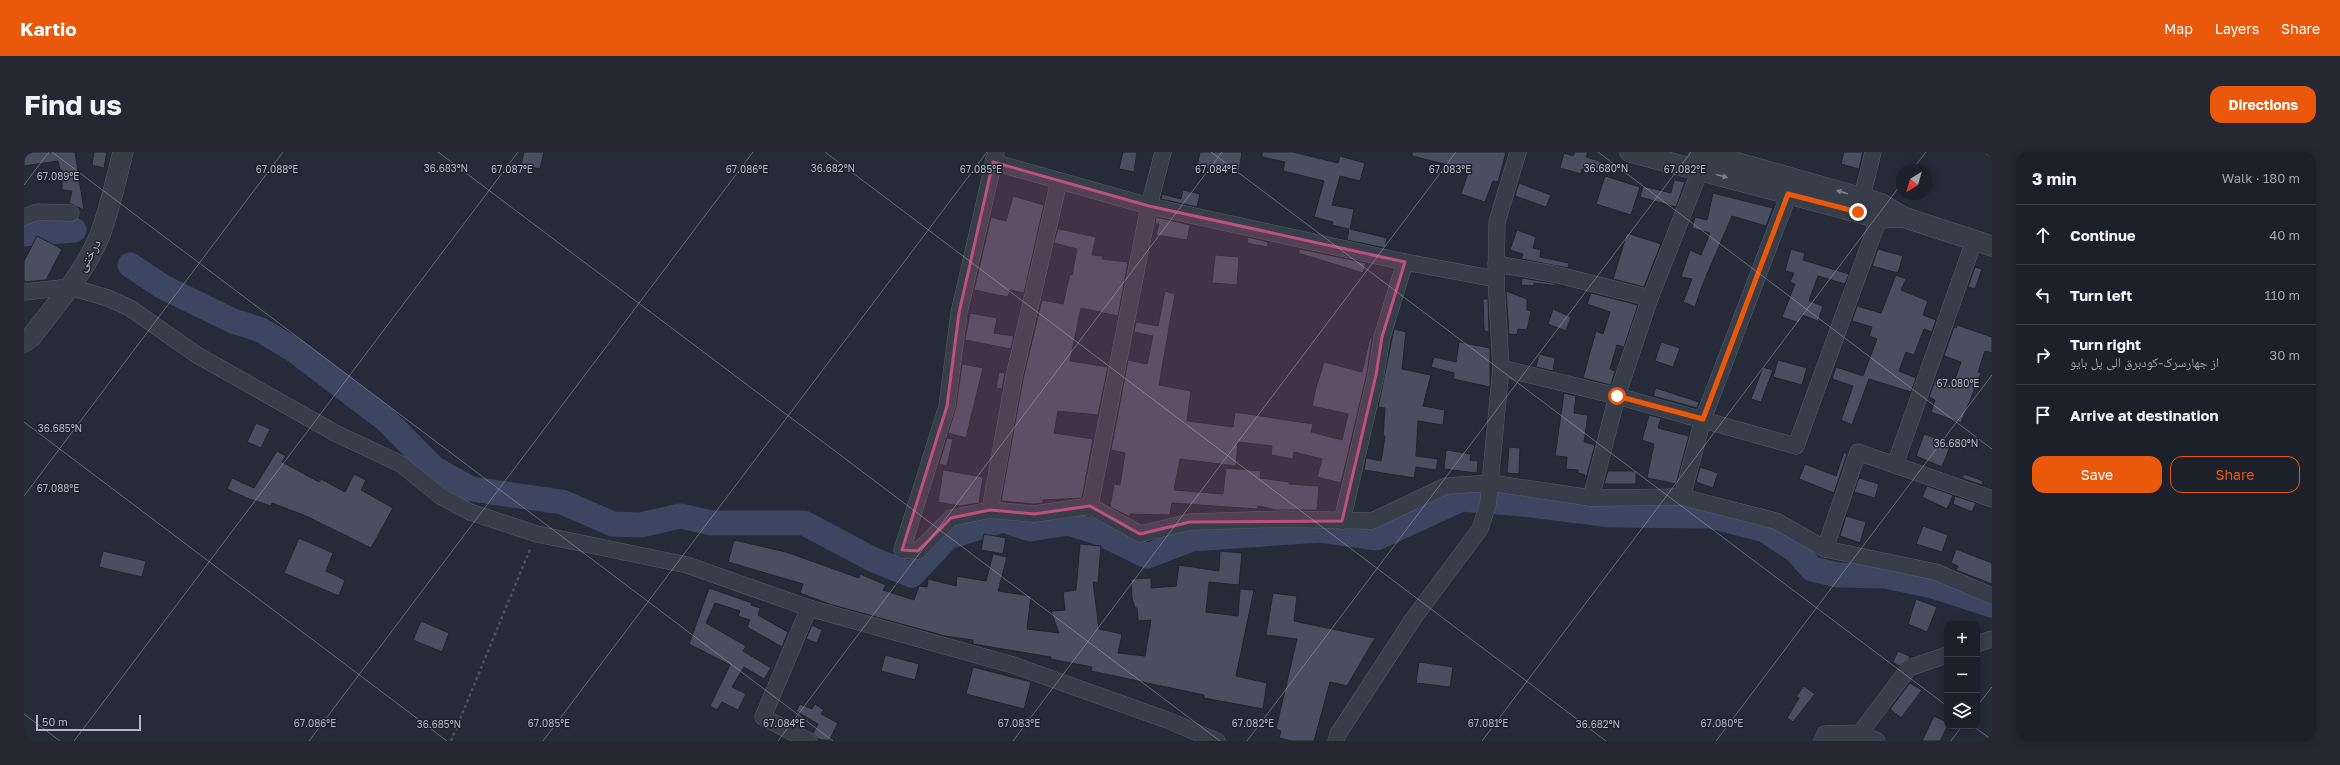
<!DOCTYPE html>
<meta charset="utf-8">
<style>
body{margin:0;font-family:"Golos Text","Noto Naskh Arabic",sans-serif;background:#252833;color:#f1f3f6}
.controls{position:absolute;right:12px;bottom:12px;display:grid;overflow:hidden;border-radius:8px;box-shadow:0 2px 10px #0003}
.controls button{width:36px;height:36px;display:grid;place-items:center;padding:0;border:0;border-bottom:1px solid #3a3e47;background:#1c202b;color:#f1f3f6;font:20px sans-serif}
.compass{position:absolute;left:1872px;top:12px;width:36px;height:36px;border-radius:50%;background:#1c202b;box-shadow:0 2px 10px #0003;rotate:217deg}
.scale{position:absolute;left:12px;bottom:10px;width:105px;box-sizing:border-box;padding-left:4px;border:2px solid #b4b8c5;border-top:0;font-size:11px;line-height:14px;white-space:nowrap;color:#b4b8c5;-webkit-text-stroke:3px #1e222e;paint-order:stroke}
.stop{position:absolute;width:12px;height:12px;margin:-9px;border:3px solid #ea580c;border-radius:50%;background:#fff}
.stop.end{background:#ea580c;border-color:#fff;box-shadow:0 1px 4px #0008}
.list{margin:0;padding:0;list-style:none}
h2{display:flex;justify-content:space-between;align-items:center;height:52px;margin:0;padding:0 16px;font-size:17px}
h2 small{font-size:13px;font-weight:400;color:#a0a3a9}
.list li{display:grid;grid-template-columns:26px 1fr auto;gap:12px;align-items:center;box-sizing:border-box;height:60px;padding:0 16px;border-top:1px solid #3a3e47}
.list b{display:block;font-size:15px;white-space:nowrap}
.list p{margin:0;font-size:13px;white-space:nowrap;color:#a0a3a9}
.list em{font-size:13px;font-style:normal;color:#a0a3a9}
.actions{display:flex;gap:8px;padding:12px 16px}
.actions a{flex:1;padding:9px 0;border:1px solid #ea580c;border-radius:12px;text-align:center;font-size:14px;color:#ea580c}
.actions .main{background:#ea580c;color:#fff}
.icon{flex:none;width:22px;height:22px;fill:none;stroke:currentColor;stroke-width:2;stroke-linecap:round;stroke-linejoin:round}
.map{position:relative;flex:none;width:1968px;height:589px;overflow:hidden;border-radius:12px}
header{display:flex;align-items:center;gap:24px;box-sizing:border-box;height:56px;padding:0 20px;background:#ea580c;color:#fff}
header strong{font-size:19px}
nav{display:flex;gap:22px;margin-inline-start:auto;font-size:14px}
.intro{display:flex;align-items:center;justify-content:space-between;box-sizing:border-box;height:96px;padding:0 24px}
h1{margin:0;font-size:28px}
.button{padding:10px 18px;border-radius:12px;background:#ea580c;color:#fff;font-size:14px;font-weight:700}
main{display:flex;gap:24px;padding:0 24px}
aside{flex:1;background:#1c202b;border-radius:12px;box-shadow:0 2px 10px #0003}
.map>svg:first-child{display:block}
</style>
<header>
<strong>Kartio</strong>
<nav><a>Map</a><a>Layers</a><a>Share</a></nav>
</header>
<div class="intro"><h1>Find us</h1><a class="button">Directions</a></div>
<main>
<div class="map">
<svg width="1968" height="589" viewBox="0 0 1968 589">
<rect width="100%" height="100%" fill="#252b39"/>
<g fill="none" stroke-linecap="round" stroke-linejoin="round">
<!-- river -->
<g stroke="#3c4661" stroke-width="25">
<polyline points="0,82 50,78"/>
<polyline points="106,113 139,135 209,169 237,178 270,198 361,267 411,317 447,337 538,350 589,372 617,373 656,364 688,371 780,371 850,408 888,423 924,385 979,368 1006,377 1045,371 1076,381 1123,404 1168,387 1296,378 1353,386 1438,347 1498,352 1587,363 1686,364 1741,378 1771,398 1788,417 1814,423 1861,424 1909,434 1968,453"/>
</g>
</g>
<!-- building -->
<g fill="#494e60" stroke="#202430">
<polygon points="0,0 51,0 60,58 45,51 48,39 38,38 38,18 36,18 34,9 0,14"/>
<polygon points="70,0 83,0 80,16 68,13"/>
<polygon points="500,0 520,0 516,17 497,13"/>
<polygon points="1099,0 1113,0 1110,20 1095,17"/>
<polygon points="1176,0 1218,0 1215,20 1173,15"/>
<polygon points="1238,0 1269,0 1314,11 1316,4 1341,11 1336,29 1316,24 1308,53 1330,57 1326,77 1363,86 1361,96 1323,88 1325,77 1308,73 1309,70 1290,65 1300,29 1259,19 1261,10 1238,5"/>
<polygon points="1388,0 1482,0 1474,30 1469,29 1461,50 1437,42 1445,18 1388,4"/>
<polygon points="1551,0 1564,0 1562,5 1578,10 1574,22 1558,17 1557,22 1536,16 1540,1 1549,4"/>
<polygon points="1820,0 1839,0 1835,17 1817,12"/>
<polygon points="1581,24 1616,35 1607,63 1572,52"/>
<polygon points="1650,28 1661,30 1652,55 1616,45 1619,34 1647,41"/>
<polygon points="1495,31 1527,43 1522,55 1491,44"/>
<polygon points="1159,38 1176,42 1173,55 1137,47 1138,42 1157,47"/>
<polygon points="1689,41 1749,56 1742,74 1708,64 1678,134 1671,155 1659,150 1668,127 1657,125 1666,98 1677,103 1686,81 1668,76 1671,65 1683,68"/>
<polygon points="989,44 1020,53 1000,141 986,138 984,145 950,138 967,65 982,69"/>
<polygon points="1132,65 1166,73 1163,88 1132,83 1135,72 1131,72"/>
<polygon points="1035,72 1035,77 1072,85 1068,103 1079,104 1078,107 1104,110 1094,164 1057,156 1046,209 1084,215 1074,263 1034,259 1030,281 1069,287 1058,346 1019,348 1019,351 1010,352 977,349 999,227 1018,148 1039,152 1046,122 1048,123 1053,97 1030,91"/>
<polygon points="1493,78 1512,85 1509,96 1517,98 1516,105 1545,111 1544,116 1497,107 1499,102 1486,98"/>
<polygon points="1603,81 1637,92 1620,135 1589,127"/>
<polygon points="13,84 38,97 22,128 0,130 0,109"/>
<polygon points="1224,85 1244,90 1243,95 1223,91"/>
<polygon points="1276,97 1342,111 1339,121 1274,101"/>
<polygon points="1767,97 1781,101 1779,108 1825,122 1821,132 1794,124 1785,149 1799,154 1794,169 1778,163 1775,171 1758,165 1771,132 1766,130 1770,121 1761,119"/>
<polygon points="1854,97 1879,104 1874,121 1848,114"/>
<polygon points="1191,103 1215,105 1213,133 1188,131"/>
<polygon points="1951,115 1958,117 1951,137 1944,135"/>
<polygon points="1872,123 1882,127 1877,138 1904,149 1899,163 1912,168 1908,180 1900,177 1890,203 1882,200 1875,219 1892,226 1887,240 1845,227 1828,273 1817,268 1829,234 1808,227 1812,215 1839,224 1853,187 1845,184 1848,175 1828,169 1833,154 1857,161"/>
<polygon points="1498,126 1528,131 1542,135 1510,131 1510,134 1497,133"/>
<polygon points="1141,139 1151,142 1135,233 1167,239 1163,269 1209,275 1211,260 1289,272 1287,280 1318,288 1324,262 1288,254 1292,236 1300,210 1338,220 1346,186 1348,186 1343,221 1317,331 1293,325 1298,307 1270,300 1269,307 1247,303 1248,294 1214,290 1212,314 1156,307 1150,338 1199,342 1202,316 1237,319 1236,326 1265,330 1265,332 1295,334 1293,358 1253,358 1234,354 1233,357 1148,351 1146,363 1106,362 1106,365 1086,355 1090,332 1096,333 1101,301 1087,298 1104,208 1123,212 1129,184 1110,180 1112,170 1134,174"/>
<polygon points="1482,139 1503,147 1503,158 1507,159 1503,178 1494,177 1493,183 1485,182"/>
<polygon points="1567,141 1614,153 1600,195 1593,193 1586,217 1591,219 1587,233 1559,226 1572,179 1579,182 1586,160 1563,152"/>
<polygon points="1459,147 1464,147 1465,180 1460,179"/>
<polygon points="1529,157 1547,165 1542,179 1524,172"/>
<polygon points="946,161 973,166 970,181 990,184 987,197 941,188"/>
<polygon points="1933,173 1968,185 1968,201 1961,199 1954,220 1957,221 1937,271 1907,260 1911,248 1905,245 1912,226 1929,233 1937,210 1920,204 1930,175 1932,176"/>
<polygon points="1370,177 1382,180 1378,217 1407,223 1399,254 1421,258 1419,273 1394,269 1392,304 1414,307 1412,318 1392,315 1390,326 1340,318 1342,306 1357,309 1361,284 1359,284 1361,256 1354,255"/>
<polygon points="1435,190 1466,196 1466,235 1429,227 1430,221 1407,215 1410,205 1432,210"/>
<polygon points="1637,190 1656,196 1649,215 1631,209"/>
<polygon points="1515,202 1531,206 1529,219 1512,215"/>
<polygon points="1754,208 1783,216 1778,233 1749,225"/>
<polygon points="938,212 959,216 942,286 924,281 932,255"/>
<polygon points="1739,215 1749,218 1737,250 1727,247"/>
<polygon points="975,220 981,221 978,237 972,236"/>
<polygon points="1632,236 1675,250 1673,256 1629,244"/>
<polygon points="1540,241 1552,244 1550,261 1564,263 1560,290 1571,293 1561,330 1561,323 1554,321 1554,318 1542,317 1543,305 1531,304"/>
<polygon points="1625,263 1637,266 1634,276 1665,284 1652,332 1623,326 1630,292 1618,288"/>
<polygon points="232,271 246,277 237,296 223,290"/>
<polygon points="1900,282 1927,292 1918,315 1892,304"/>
<polygon points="923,286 929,287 923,314 915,312"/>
<polygon points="1485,295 1496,296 1495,322 1483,321"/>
<polygon points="1422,298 1447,302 1446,308 1454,309 1453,321 1420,317"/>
<polygon points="253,299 262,304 258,310 295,330 297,327 321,340 330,322 342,328 337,338 369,356 347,396 282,364 248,351 247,354 223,346 203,337 208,326 230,336"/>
<polygon points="1820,300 1823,302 1810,341 1775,327 1781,312 1812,324"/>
<polygon points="1676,315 1694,321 1689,336 1672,330"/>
<polygon points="919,318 959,325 955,351 936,354 914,350"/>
<polygon points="1584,319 1612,319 1612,332 1580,332"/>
<polygon points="1940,322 1959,329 1958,333 1938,326"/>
<polygon points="1835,326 1855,332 1851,346 1830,340"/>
<polygon points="1903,334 1929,343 1923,357 1898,345"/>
<polygon points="1931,344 1952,351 1948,360 1929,352"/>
<polygon points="1822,364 1842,370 1836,391 1816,384"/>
<polygon points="1899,374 1924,383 1918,400 1892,392"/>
<polygon points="960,382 982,386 979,402 957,398"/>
<polygon points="275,386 309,401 302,419 321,428 315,444 260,421"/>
<polygon points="710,388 762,400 835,426 836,422 862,433 859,438 890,448 895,434 903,435 904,427 932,434 933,424 962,429 969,402 983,405 974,439 1007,444 1003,477 1035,481 1027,459 1041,458 1039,440 1052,438 1056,392 1077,394 1074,431 1069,430 1075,477 1098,482 1094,501 1121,504 1127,468 1114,469 1113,456 1111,456 1108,446 1107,427 1127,426 1127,436 1152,434 1155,413 1195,419 1196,399 1218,401 1215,433 1185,430 1182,460 1214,464 1216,437 1230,438 1212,524 1243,531 1239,557 1180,546 1180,543 1067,519 1068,515 1027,507 1027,505 949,492 949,488 921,484 805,452 776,441 779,432 704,410"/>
<polygon points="1932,397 1968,411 1968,432 1932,418 1934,414 1927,411"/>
<polygon points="79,399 122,409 118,425 75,415"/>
<polygon points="685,436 728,451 727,453 736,456 734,463 764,480 758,495 723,475 726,468 714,464 716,459 691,451 682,471 722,494 719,499 747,516 740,527 720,515 708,535 722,542 714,558 698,550 693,558 686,554 706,513 665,492"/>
<polygon points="1249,441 1273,444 1270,469 1351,486 1323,534 1306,530 1290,589 1268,589 1255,586 1257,579 1252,577 1273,487 1242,483"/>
<polygon points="1892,447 1913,455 1903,480 1884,472"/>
<polygon points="397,469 425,481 418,500 389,488"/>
<polygon points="788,473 798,478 793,491 782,487"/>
<polygon points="1874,499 1887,505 1875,514 1869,510"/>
<polygon points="861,503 895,512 891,528 857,519"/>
<polygon points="1395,510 1429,515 1426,535 1392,531"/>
<polygon points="949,515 1007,530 1000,557 942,542"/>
<polygon points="1886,531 1898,538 1877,566 1866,557"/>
<polygon points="1780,534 1791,542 1769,570 1763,566 1775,546 1772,545"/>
<polygon points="776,552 788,557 791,552 800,558 797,562 814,571 805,589 794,587 789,581 794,572 772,559"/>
<polygon points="1910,564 1923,570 1923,575 1916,589 1898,589"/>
</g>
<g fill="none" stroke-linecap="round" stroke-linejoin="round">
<!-- minor casing -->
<g stroke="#575b68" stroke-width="17">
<g id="minor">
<polyline points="972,0 935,161 923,254 878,398 894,399 927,366 966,358 1010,362 1066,354 1116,382 1166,370 1258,367 1348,369 1422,334 1467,331 1567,346 1658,345 1752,369 1801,397 1912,420 1968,444"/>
<polyline points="969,10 1125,54 1381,110 1472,127"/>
<polyline points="1835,57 1849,0"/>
<polyline points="0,65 13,60 47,61"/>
<polyline points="1950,89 1871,313 1968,347"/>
<polyline points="1472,112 1530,122 1626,146"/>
<polyline points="0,140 46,135 84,146 106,156 173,203 313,282 377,312 416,344 446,360 513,382 663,413 785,456 989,513 1143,568 1193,589"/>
<polyline points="1477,216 1593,244 1772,294 1855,66"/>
<polyline points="1658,345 1679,267 1765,42"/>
<polyline points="1567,346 1593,244 1626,146 1676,19"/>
<polyline points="1066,354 1125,54 1139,0"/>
<polyline points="966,358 990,225 1035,29"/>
<polyline points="1318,369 1352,223 1358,185 1381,110"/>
<polyline points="1801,397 1834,300 1871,313"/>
<polyline points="1953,492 1968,487"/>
<polyline points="1836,581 1853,589"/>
<polyline points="785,589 739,565 785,456"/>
<polyline points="1312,589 1314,582 1389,467 1456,377 1464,352 1477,216 1472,127 1473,70 1494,0"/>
<polyline points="1798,589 1801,582 1836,581 1885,516 1923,503"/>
</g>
</g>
<!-- tertiary casing -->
<g stroke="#575b68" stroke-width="21">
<g id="tertiary">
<polyline points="1606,0 1855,66 1879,65"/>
<polyline points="1675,0 1856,51 1879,65 1968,94"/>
<path d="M 0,190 L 7,185 C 31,154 61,120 76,83 C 86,56 92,28 99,0"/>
</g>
</g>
<!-- path -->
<polyline stroke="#49565b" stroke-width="2.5" stroke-dasharray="3 3" stroke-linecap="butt" points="427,589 507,395"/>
<!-- minor -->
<use href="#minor" stroke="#383d4a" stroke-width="16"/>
<!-- tertiary -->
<use href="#tertiary" stroke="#383d4a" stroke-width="20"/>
</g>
<!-- one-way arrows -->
<defs><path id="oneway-solid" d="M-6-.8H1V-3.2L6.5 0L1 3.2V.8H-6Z"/></defs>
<g fill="#7c818e">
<use href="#oneway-solid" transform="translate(1698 24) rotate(15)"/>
<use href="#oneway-solid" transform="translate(1818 40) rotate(-164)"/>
</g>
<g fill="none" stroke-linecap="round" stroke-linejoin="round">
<!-- route -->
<polyline stroke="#ea580c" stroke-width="5" points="1593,244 1679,267 1764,42 1834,60"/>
</g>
<!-- marked area -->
<path fill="#bd5080" fill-opacity="0.2" stroke="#bd5080" stroke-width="3" stroke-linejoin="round" d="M 969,10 L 1125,54 L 1381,110 L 1358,185 L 1352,223 L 1318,369 L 1166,370 L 1116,382 L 1066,354 L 1010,362 L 966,358 L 927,366 L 894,399 L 878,398 L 923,254 L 935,161 Z"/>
<!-- ticks -->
<path fill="none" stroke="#b4b8c5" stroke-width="1" stroke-opacity="0.45" d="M 28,0 L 809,589M 414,0 L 1196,589M 801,0 L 1582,589M 1187,0 L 1923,554M 1574,0 L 1968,297M 1960,0 L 1968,6M 1888,18 L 1902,0M 0,33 L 25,0M 0,270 L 423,589M 0,344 L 259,0M 1953,554 L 1968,535M 0,562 L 36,589M 1949,574 L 1968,588M 50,589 L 494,0M 285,589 L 729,0M 519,589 L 963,0M 754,589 L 1198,0M 989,589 L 1432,0M 1223,589 L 1667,0M 1458,589 L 1878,31M 1692,589 L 1968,223M 1927,589 L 1938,574"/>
<g text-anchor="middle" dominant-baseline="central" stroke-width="3" stroke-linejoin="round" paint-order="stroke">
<!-- street labels -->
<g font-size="14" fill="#b4b8c5" stroke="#1e222e">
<text transform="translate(64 103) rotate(-60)">درختی</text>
</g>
</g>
<g font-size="10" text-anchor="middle" fill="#b4b8c5" stroke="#1e222e" stroke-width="3" stroke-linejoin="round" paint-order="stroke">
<text x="422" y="20">36.683°N</text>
<text x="809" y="20">36.682°N</text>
<text x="1582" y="20">36.680°N</text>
<text x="253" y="21">67.088°E</text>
<text x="488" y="21">67.087°E</text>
<text x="723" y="21">67.086°E</text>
<text x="957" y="21">67.085°E</text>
<text x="1192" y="21">67.084°E</text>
<text x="1426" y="21">67.083°E</text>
<text x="1661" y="21">67.082°E</text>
<text x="34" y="28">67.089°E</text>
<text x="1934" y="235">67.080°E</text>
<text x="36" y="280">36.685°N</text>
<text x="1932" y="295">36.680°N</text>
<text x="34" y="340">67.088°E</text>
<text x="291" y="575">67.086°E</text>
<text x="525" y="575">67.085°E</text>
<text x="760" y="575">67.084°E</text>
<text x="995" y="575">67.083°E</text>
<text x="1229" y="575">67.082°E</text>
<text x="1464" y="575">67.081°E</text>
<text x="1698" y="575">67.080°E</text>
<text x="415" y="576">36.685°N</text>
<text x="1574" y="576">36.682°N</text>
</g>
</svg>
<div class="controls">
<button>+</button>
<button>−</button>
<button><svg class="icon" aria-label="layers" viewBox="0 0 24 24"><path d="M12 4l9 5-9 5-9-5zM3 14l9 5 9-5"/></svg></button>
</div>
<svg class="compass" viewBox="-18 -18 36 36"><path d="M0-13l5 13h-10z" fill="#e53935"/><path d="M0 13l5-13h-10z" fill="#a0a3a9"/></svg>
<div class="scale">50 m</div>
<div class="stop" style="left:1593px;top:244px"></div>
<div class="stop end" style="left:1834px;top:60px"></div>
</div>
<aside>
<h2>3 min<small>Walk · 180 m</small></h2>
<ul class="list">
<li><svg class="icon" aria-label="ahead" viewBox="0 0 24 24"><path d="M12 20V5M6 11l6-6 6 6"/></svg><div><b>Continue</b></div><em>40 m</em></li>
<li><svg class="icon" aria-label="left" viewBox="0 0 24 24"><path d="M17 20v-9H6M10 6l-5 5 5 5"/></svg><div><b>Turn left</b></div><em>110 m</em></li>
<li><svg class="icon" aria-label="right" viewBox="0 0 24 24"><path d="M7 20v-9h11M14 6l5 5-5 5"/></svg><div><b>Turn right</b><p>از جهارسرک-کودبرق الی پل بایو</p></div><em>30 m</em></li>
<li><svg class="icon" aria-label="arrive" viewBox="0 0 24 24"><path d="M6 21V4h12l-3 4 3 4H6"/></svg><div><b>Arrive at destination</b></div></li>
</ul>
<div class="actions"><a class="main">Save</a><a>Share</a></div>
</aside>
</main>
